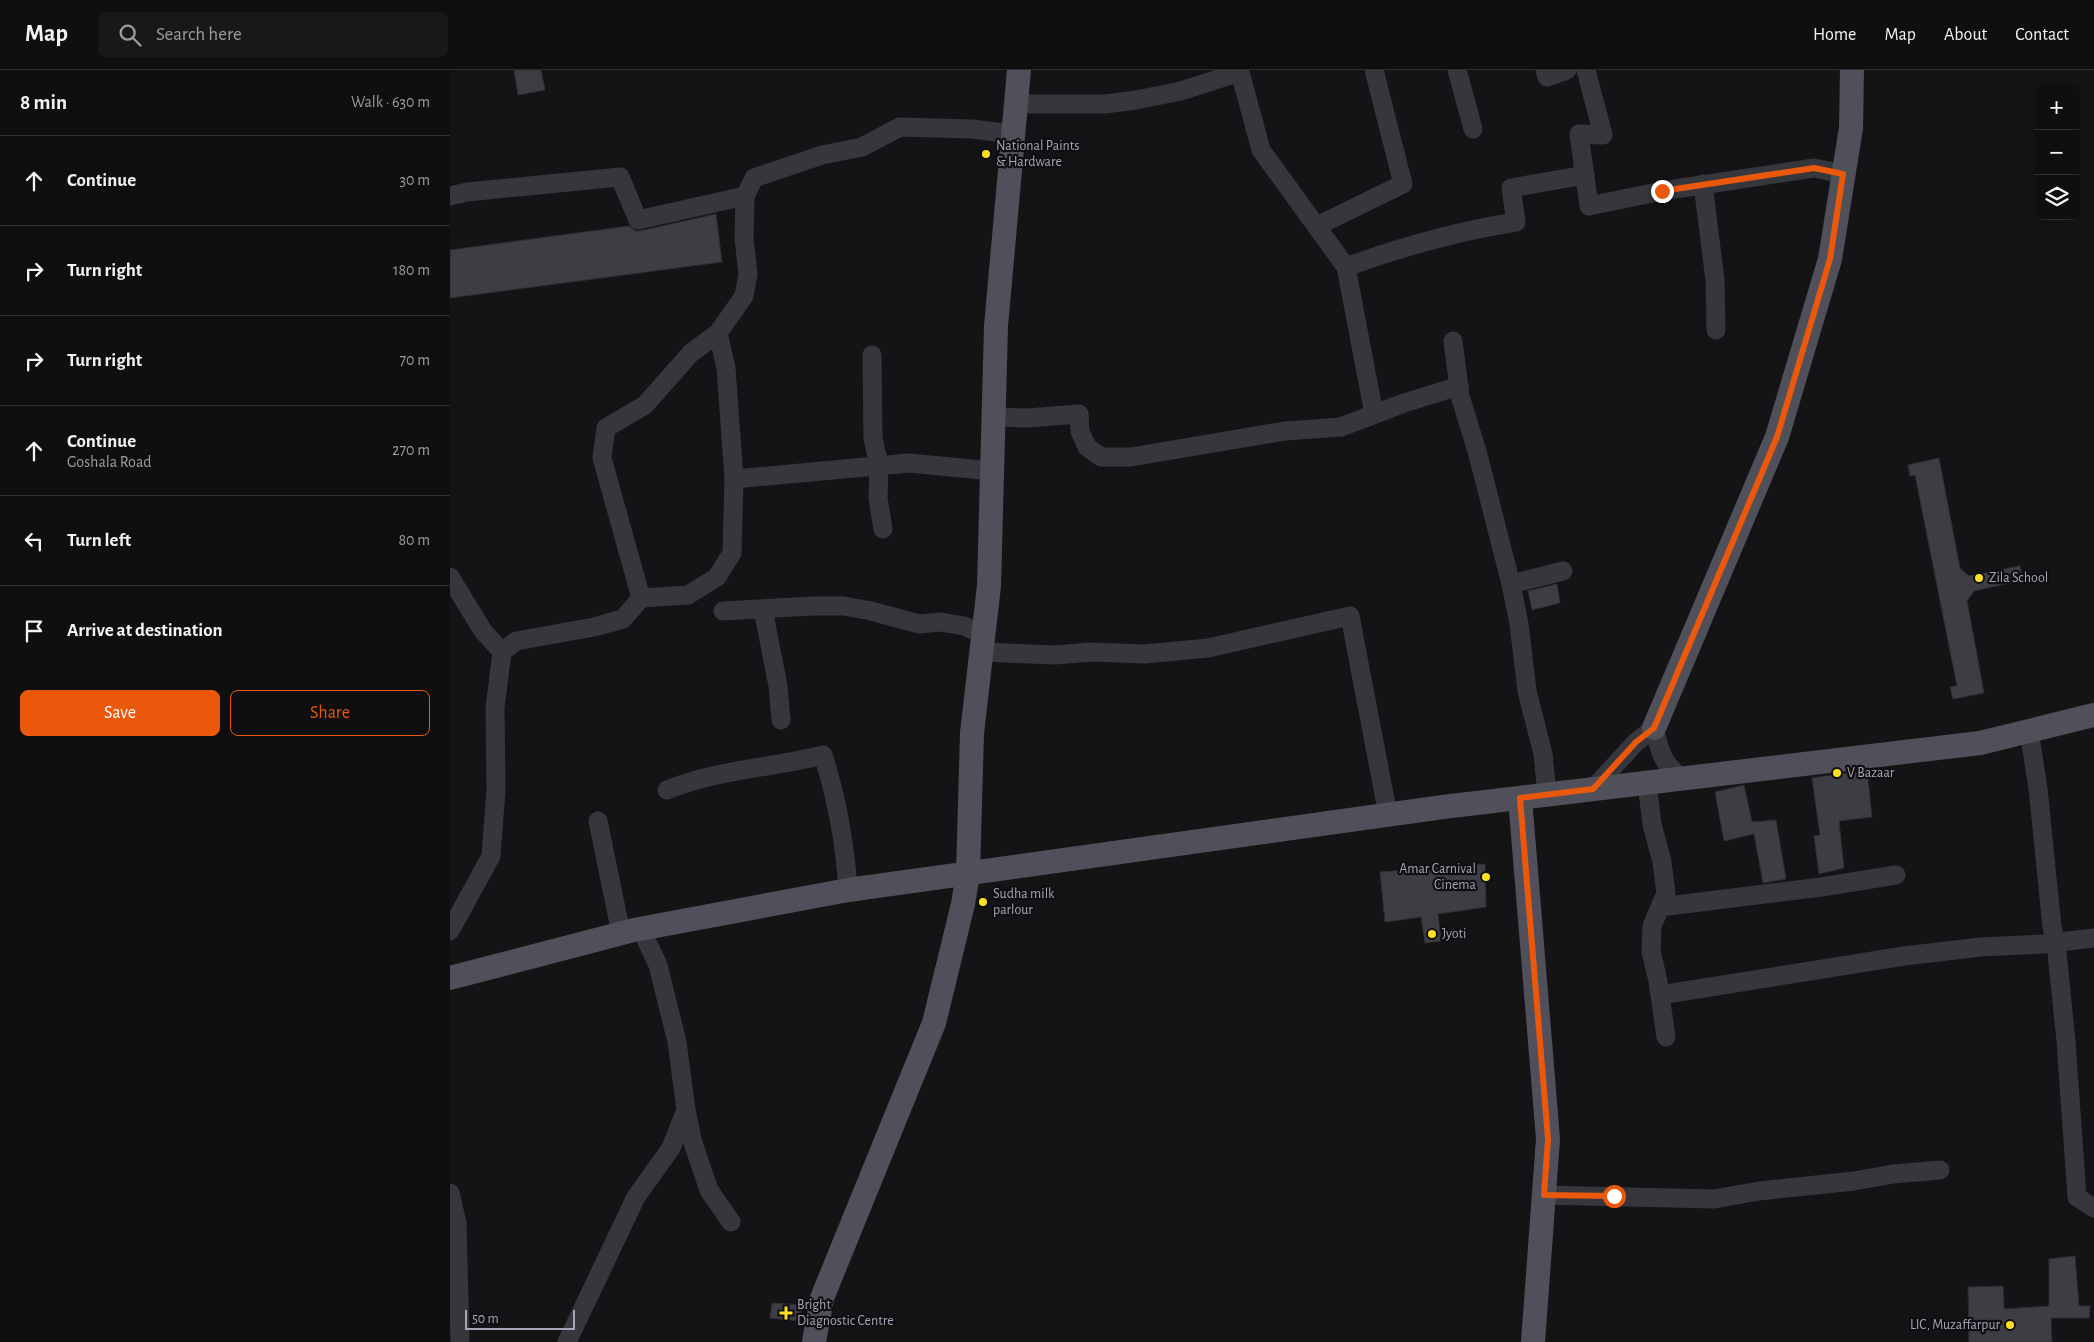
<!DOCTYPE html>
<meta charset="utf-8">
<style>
body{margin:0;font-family:"Alegreya Sans",sans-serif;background:#181819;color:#f1f3f6}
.controls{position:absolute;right:15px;top:15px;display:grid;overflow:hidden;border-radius:8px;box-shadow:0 2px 8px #0003}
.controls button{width:45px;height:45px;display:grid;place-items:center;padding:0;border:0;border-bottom:1px solid #2f2f30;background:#0f0f10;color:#f1f3f6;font:25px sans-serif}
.scale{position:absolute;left:15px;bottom:12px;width:110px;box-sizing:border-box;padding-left:5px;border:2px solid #a4a6b7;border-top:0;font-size:14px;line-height:18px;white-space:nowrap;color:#a4a6b7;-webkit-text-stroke:4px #0f0f11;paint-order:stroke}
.stop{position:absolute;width:15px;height:15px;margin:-11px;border:4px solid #ea580c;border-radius:50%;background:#fff}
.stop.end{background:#ea580c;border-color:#fff;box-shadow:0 1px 5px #0008}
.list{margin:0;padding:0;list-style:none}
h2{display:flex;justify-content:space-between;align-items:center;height:65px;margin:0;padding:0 20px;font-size:21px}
h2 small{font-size:16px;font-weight:400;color:#9b9c9f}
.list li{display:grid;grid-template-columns:32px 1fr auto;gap:15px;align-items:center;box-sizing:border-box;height:90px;padding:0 20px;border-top:1px solid #2f2f30}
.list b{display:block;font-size:19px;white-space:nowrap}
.list p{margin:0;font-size:16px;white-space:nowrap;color:#9b9c9f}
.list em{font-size:16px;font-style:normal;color:#9b9c9f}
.actions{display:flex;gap:10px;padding:15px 20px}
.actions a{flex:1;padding:11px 0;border:1px solid #ea580c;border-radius:8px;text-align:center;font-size:18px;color:#ea580c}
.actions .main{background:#ea580c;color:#fff}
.icon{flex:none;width:28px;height:28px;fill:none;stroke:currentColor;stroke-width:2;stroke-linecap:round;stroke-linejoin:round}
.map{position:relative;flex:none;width:1644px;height:1272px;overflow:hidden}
header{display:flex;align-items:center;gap:30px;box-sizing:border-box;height:70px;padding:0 25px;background:#0f0f10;border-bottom:1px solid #2f2f30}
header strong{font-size:24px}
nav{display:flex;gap:28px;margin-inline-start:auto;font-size:18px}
.search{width:350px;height:45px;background:#181819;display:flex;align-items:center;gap:12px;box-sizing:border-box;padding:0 18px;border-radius:8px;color:#9b9c9f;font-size:19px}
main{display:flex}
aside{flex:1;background:#0f0f10}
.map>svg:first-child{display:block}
</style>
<header>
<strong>Map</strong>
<div class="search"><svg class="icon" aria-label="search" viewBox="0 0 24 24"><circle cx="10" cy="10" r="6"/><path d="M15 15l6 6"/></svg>Search here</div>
<nav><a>Home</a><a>Map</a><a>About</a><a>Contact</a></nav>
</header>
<main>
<aside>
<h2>8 min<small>Walk · 630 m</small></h2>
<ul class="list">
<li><svg class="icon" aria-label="ahead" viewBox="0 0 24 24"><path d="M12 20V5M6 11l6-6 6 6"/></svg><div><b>Continue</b></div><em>30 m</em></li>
<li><svg class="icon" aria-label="right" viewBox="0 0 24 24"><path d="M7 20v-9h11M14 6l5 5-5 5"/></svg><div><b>Turn right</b></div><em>180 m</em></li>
<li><svg class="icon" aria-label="right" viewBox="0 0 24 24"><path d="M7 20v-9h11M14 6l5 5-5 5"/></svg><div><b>Turn right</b></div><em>70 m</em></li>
<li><svg class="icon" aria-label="ahead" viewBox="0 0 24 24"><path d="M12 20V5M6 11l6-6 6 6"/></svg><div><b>Continue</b><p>Goshala Road</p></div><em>270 m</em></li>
<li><svg class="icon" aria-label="left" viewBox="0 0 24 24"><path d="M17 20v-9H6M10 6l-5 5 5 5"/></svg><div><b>Turn left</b></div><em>80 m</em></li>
<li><svg class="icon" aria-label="arrive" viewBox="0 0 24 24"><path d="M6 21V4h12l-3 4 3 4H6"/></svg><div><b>Arrive at destination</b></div></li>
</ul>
<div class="actions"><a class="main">Save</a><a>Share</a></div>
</aside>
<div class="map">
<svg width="1644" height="1272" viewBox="0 0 1644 1272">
<rect width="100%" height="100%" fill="#141416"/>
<!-- building -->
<g fill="#3e3d43" stroke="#2e2d32">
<polygon points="64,0 91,0 95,20 68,25"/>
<polygon points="266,144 272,192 0,228 0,180 179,156 185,161 190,161"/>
<polygon points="1489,388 1510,498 1519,506 1570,496 1573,510 1524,521 1517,531 1534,623 1503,629 1500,617 1507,616 1465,405 1460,406 1458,395"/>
<polygon points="1107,514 1110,533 1082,540 1078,521"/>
<polygon points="1417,700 1422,747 1389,751 1394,798 1369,804 1364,766 1370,765 1362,708"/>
<polygon points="1294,715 1302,752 1326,750 1336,809 1313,813 1304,764 1274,771 1265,722"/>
<polygon points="1035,794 1036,837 988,844 991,871 975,873 971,847 935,852 930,802"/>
<polygon points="1625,1186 1629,1236 1640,1236 1639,1248 1601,1248 1602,1272 1519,1272 1518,1217 1553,1216 1554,1239 1599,1236 1599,1189"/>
<polygon points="322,1233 352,1235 350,1251 320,1248"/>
</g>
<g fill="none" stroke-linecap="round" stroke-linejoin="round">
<!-- minor -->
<g stroke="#36363d" stroke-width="19">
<polyline points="1007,0 1023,59"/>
<polyline points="1095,0 1097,7 1117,0"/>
<polyline points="1136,0 1153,65 1129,64 1139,136 1212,121 1364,98 1393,104"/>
<polyline points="565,34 655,34 686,30 731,21 790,2 811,80 896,197"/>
<polyline points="1253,114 1265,210 1266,260"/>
<polyline points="0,126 17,122 170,107 188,150 295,126"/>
<polyline points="867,156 953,114 924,0"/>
<polyline points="1003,271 1010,326 1027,381 1061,514 1069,554 1077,621 1093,684 1097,724"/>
<polyline points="422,285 423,368 429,395 428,428 433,459"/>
<path d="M 924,344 L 896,197 C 951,177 1008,161 1066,152 L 1061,118 L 1135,105"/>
<polyline points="543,347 577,348 629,344 630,361 637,377 651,387 681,387 835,361 891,357 954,333 1009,316"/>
<polyline points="284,409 459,393 542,401"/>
<polyline points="0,507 33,561 52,582"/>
<polyline points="1061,514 1113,501"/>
<polyline points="191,528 238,525 267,507 282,483 284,409 276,298 268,263"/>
<polyline points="313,539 328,616 331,650"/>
<polyline points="273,541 363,536 394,536 421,541 469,554 491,552 514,556 533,564"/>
<polyline points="531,582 605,585 641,582 695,584 758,578 900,546 938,745"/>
<polyline points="1579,661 1588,718 1602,857 1606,873 1616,971 1627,1127 1644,1138"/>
<polyline points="1197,713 1202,754 1212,792 1216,823 1202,856 1201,881 1208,911 1216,967"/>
<path d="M 1143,719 L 1186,672 L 1204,658 C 1211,684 1211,691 1232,709"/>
<path d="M 217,720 C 265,700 322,698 373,685 C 387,729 395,774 398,820"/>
<polyline points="148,751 171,863"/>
<polyline points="1210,837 1371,817 1446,805"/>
<polyline points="0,861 41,786 46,720 45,638 52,582 66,571 144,557 173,549 191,528 152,388 156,358 195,335 241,283 268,263 294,226 298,204 294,168 295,126 304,108 372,85 412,77 450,57 522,59 562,64"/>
<polyline points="1210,925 1454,886 1531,877 1593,874 1644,868"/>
<polyline points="236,1040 243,1073 259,1120 281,1152"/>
<polyline points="0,1123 7,1153 10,1272"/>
<polyline points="1093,1125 1264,1129 1309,1121 1404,1111 1443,1104 1490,1100"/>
<polyline points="117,1272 186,1127 221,1078 236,1040 227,972 208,895 191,859"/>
</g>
<!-- major -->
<g stroke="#50505a" stroke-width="24">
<polyline points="1204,658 1327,367 1380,189 1401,58 1402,0"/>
<polyline points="1070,728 1098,1069 1083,1272"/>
<polyline points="0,908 184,860 398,820 993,737 1530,673 1644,645"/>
<polyline points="364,1272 372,1228 484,953 513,834 518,804 522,663 539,516 546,256 569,0"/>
</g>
</g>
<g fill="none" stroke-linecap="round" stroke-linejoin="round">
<!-- route -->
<polyline stroke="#ea580c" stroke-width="6" points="1164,1126 1094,1125 1098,1069 1070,728 1143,719 1186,672 1204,658 1327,367 1380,189 1393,104 1364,98 1212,121"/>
</g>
<!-- markers -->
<g fill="#ffdf22" stroke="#0f0f11" stroke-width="2">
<circle cx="536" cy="84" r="5"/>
<circle cx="1529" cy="508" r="5"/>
<circle cx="1387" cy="703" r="5"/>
<circle cx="1036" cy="807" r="5"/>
<circle cx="533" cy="832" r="5"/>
<circle cx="982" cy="864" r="5"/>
<path d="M333.5 1235.5h5v5h5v5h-5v5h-5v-5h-5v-5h5z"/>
<circle cx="1560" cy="1255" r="5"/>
</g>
<g text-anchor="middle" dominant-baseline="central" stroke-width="4.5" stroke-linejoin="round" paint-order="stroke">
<!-- poi labels -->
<g font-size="14" fill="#a4a6b7" stroke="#0f0f11" text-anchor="start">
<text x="546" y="76">National Paints<tspan x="546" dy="16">&amp; Hardware</tspan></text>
<text x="1539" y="508">Zila School</text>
<text x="1397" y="703">V Bazaar</text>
<text x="1026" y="799" text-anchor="end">Amar Carnival<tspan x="1026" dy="16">Cinema</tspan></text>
<text x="543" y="824">Sudha milk<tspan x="543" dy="16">parlour</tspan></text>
<text x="992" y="864">Jyoti</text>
<text x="347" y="1235">Bright<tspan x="347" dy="16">Diagnostic Centre</tspan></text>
<text x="1550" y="1255" text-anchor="end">LIC, Muzaffarpur</text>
</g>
</g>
</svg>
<div class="controls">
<button>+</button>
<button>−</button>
<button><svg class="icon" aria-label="layers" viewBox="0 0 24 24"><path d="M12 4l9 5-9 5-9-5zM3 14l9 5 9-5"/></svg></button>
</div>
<div class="scale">50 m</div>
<div class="stop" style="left:1164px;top:1126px"></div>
<div class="stop end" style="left:1212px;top:121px"></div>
</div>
</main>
